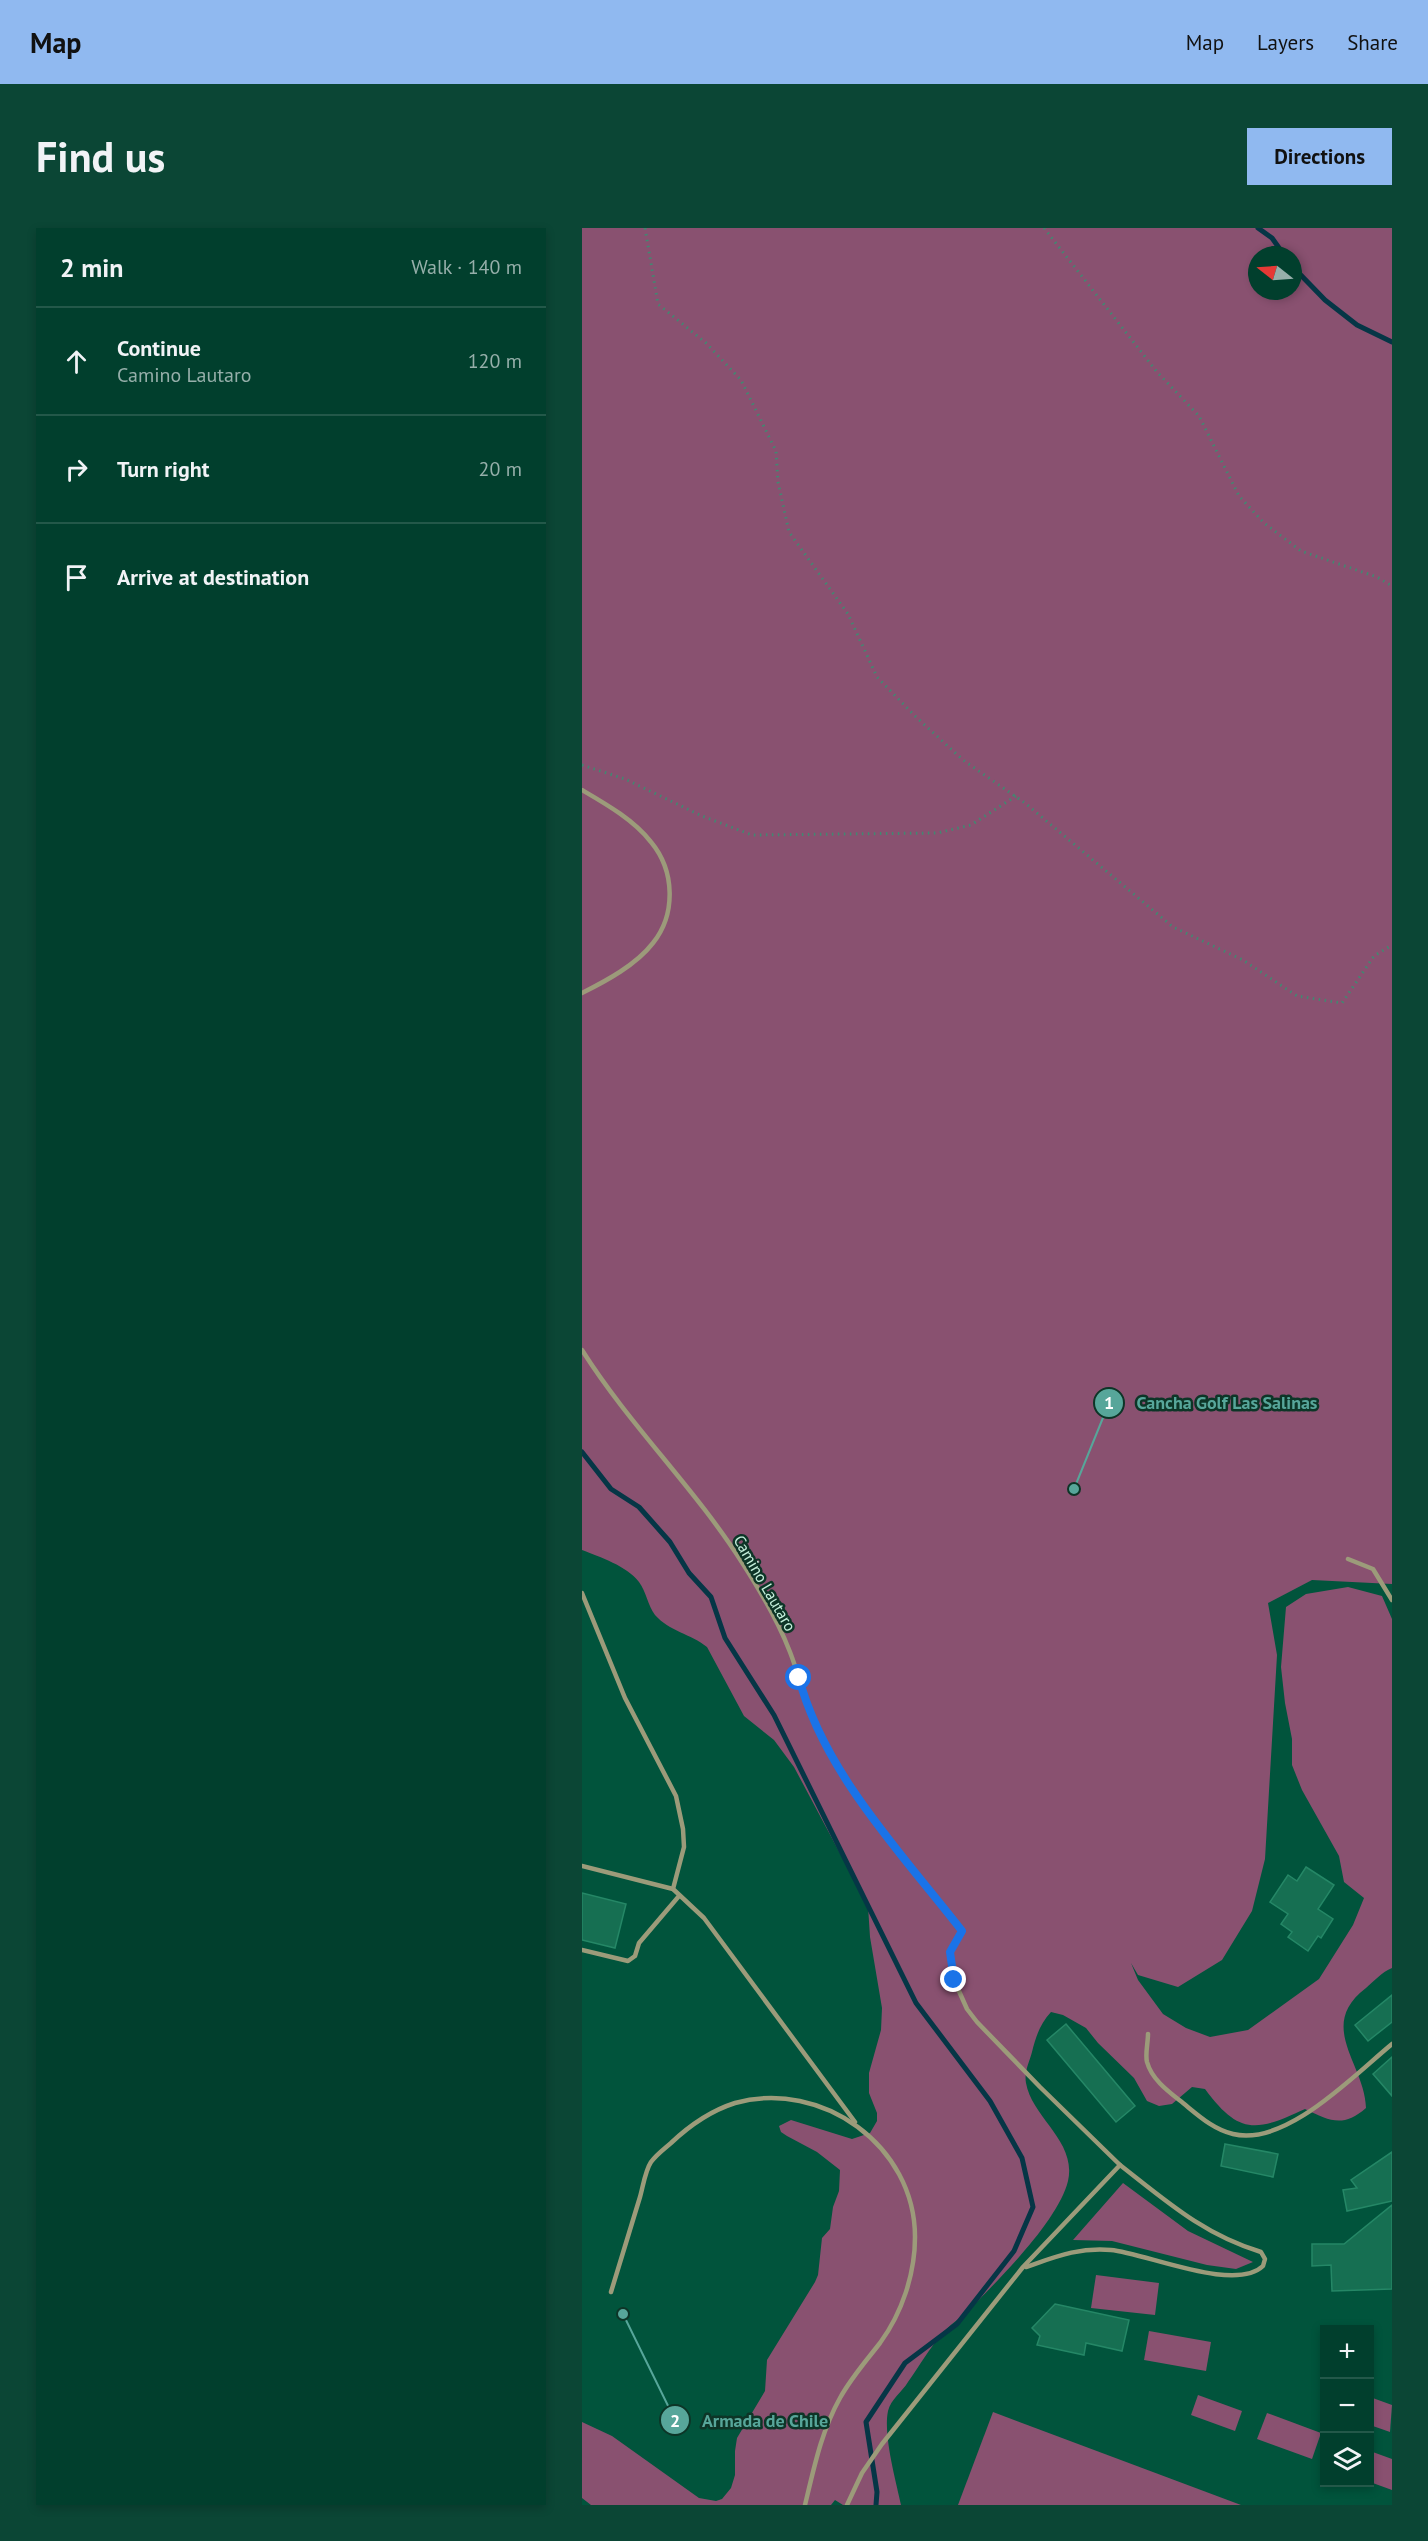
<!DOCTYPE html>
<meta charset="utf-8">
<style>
body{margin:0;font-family:"PT Sans",sans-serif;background:#0b4635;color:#f1f3f6}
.controls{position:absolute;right:18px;bottom:18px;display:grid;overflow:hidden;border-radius:0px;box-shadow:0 3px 9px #0003}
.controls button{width:54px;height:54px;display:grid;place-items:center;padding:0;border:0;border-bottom:2px solid #235849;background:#013f2d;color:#f1f3f6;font:30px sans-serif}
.compass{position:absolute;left:666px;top:18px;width:54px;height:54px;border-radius:50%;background:#013f2d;box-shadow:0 3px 9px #0003;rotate:287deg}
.stop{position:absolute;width:18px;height:18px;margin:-14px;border:4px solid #1a73e8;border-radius:50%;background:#fff}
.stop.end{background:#1a73e8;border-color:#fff;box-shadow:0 2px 6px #0008}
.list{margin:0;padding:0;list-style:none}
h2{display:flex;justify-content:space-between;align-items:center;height:78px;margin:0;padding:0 24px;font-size:26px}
h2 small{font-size:20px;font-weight:400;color:#96afaa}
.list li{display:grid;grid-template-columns:39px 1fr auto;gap:18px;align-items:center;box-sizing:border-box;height:108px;padding:0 24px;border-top:2px solid #235849}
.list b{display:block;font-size:22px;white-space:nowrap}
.list p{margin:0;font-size:20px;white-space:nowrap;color:#96afaa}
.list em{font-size:20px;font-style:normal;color:#96afaa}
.icon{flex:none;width:33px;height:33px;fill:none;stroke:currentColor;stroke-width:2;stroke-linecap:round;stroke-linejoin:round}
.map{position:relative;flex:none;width:810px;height:2277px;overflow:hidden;border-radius:0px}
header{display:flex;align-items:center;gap:36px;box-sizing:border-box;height:84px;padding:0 30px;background:#90b9f0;color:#111}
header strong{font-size:28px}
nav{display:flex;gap:33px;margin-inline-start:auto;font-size:21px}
.intro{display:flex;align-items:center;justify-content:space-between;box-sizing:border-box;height:144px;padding:0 36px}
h1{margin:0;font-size:42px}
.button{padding:15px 27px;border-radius:0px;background:#90b9f0;color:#111;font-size:21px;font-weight:700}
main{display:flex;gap:36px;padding:0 36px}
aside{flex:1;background:#013f2d;border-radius:0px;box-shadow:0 3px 9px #0003}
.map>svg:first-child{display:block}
</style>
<header>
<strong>Map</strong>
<nav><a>Map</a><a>Layers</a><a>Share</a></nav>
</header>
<div class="intro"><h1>Find us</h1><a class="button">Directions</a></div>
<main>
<aside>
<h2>2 min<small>Walk · 140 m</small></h2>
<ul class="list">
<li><svg class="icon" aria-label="ahead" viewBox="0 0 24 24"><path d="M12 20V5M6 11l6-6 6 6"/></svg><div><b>Continue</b><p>Camino Lautaro</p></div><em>120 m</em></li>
<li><svg class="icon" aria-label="right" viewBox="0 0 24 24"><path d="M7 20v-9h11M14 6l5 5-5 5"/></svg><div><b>Turn right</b></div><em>20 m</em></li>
<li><svg class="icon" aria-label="arrive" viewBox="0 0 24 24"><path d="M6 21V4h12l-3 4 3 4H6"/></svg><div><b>Arrive at destination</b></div></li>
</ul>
</aside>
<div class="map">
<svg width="810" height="2277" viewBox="0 0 810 2277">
<rect width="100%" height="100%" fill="#01543c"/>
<!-- green -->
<g fill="#895170" fill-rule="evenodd">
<path d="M 0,0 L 810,0 L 810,1356 L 730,1352 L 686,1375 L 695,1427 L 683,1631 L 670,1683 L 640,1732 L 596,1759 L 556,1747 L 549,1735 L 556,1752 L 581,1786 L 604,1800 L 628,1809 L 666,1802 L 737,1751 L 771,1697 L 782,1670 L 762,1654 L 757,1628 L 720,1562 L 710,1537 L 710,1511 L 703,1475 L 699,1439 L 704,1379 L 724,1366 L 766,1359 L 800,1368 L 810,1391 L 810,1740 C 800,1744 792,1753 784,1760 C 734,1798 783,1836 784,1880 C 761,1900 748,1893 723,1881 C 674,1904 657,1907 623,1861 L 610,1859 L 590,1876 L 577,1878 L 565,1873 L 552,1850 L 516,1815 L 504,1800 L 481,1787 L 469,1784 C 458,1796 454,1808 450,1824 C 447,1835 442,1844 444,1855 C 450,1890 495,1913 486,1953 C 476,1994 414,2054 384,2085 C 376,2092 367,2097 360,2106 C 347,2121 338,2137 326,2154 C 320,2164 309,2171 306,2183 C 301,2207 314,2253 319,2277 L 261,2277 L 253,2272 L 249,2277 L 9,2277 L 0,2270 L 0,2194 L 30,2208 L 117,2270 L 134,2273 L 140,2271 L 149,2260 L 153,2247 L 153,2223 L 155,2210 L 183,2163 L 185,2132 L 233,2054 L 236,2047 L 240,2010 L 248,2001 L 251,1979 L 257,1963 L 258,1942 L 235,1924 L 205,1908 L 199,1904 L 197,1898 L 209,1892 L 270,1911 L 288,1905 L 295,1893 L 295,1885 L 287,1865 L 287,1845 L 299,1802 L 300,1780 L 288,1709 L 286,1678 L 212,1539 L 192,1512 L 162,1488 L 125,1419 C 109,1406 87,1403 73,1387 C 66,1378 64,1363 57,1354 C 45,1338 18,1329 0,1322 ZM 675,27 L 711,27 L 711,63 L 675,63 Z"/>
<polygon points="541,1955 606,2003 671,2034 654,2041 625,2037 530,2013 491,2012"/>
<polygon points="514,2047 577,2055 573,2087 509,2080"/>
<polygon points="567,2103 629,2114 624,2143 562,2132"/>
<polygon points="616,2167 660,2183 653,2203 609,2187"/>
<polygon points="788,2169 810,2177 808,2204 788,2197"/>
<polygon points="411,2184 659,2277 376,2277"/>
<polygon points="685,2185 739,2205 730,2231 675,2211"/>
<polygon points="788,2223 810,2231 810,2262 788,2254"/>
</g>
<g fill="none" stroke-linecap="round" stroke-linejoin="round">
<!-- stream -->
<g stroke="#053646" stroke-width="5">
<polyline points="676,0 690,10 702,27"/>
<polyline points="711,39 743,72 775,97 810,114"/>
<polyline points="0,1224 29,1261 57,1279 88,1314 107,1345 129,1369 143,1410 192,1487 334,1775 408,1873 440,1930 451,1979 432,2023 375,2096 323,2135 284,2194 295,2264 294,2277"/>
</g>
</g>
<!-- building -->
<g fill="#166f52" stroke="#258766" stroke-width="1.5">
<polygon points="724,1639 752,1657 736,1681 751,1691 739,1710 736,1708 726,1723 706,1709 710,1704 699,1696 706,1686 688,1674 706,1647 715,1653"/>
<polygon points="0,1665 44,1676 33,1720 0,1712"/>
<polygon points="810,1767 810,1794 786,1813 773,1797"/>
<polygon points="484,1796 553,1878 534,1894 465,1812"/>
<polygon points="810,1829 810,1868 791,1846"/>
<polygon points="643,1916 696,1926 691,1949 639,1938"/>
<polygon points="810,1924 810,1973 765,1983 761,1962 775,1960 769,1952"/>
<polygon points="810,1977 810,2061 750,2063 749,2037 730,2038 730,2016 762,2016"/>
<polygon points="473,2076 547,2092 540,2123 504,2115 502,2127 455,2117 458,2108 450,2100"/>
</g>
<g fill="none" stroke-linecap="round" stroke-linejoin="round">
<!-- path -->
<g stroke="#428871" stroke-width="3" stroke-dasharray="1.5 4.5" stroke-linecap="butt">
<polyline points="63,0 76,76 124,115 159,152 194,223 196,254 207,304 266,386 295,449 333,488 381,532 443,575 591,699 661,732 715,768 760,775 792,728 810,717"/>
<polyline points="462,0 575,144 617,188 657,268 682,295 719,323 795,349 810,358"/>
<polyline points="0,537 43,551 120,588 170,607 355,605 389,597 434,568"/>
</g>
<!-- service -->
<g stroke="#9c9b7a" stroke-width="4.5">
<path d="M 0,562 C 24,576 52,592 69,614 C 93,643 94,686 71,715 C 54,737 24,753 0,765"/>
<path d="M 0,1122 C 48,1198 113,1260 161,1336 C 179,1364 196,1393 208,1424 C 219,1452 224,1482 239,1509 C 276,1579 331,1640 380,1703 L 368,1724 L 372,1752 L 385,1781 L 395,1794 L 458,1859 L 538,1937 L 441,2039 L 300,2216 L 280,2245 L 265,2277"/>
<polyline points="766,1331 791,1341 810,1372"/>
<polyline points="0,1365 43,1470 94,1568 101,1601 102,1619 91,1661 122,1690 273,1894"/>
<polyline points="0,1638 91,1661"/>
<polyline points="0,1722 46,1733 53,1728 57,1715 97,1668"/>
<path d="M 566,1806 C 566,1815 563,1826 565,1834 C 570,1852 587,1864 601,1875 C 617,1888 631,1901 651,1906 C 704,1919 772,1847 810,1816"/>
<path d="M 444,2039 C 473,2029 497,2019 529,2022 C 563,2025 653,2065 681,2038 L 683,2031 L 679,2024 C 622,2007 584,1973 538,1937"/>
<path d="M 29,2064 C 39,2032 48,2001 58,1969 C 61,1959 63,1943 69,1934 C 74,1927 82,1921 89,1915 C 108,1897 128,1883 153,1875 C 240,1851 333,1918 333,2009 C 333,2046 320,2085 298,2115 C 284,2133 269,2150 258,2170 C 239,2204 232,2240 223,2277"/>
</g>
</g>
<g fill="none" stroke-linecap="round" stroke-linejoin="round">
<!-- route -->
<path stroke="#1a73e8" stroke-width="8" d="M 217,1450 C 242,1545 321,1627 380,1703 L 368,1724 L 372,1752"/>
</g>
<g text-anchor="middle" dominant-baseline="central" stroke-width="5" stroke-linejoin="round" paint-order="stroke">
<!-- street labels -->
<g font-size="16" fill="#c4efdb" stroke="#0d3527">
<text transform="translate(183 1355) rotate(60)">Camino Lautaro</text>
</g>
</g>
<!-- callouts -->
<path fill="none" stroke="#57a69a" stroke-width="2" d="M492 1261L527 1175M41 2086L93 2192"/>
<g fill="#57a69a" stroke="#0d3527" stroke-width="2">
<circle cx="492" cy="1261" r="6"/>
<circle cx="41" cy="2086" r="6"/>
<circle cx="527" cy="1175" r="15"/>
<circle cx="93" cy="2192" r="15"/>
</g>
<g font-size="18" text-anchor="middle" font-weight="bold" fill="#fff">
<text x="527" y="1181">1</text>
<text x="93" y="2199">2</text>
</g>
<g font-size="18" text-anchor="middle" font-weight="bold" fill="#57a69a" stroke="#0d3527" stroke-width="5" stroke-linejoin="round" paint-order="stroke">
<text x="645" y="1181">Cancha Golf Las Salinas</text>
<text x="183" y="2199">Armada de Chile</text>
</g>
</svg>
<div class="controls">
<button>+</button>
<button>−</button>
<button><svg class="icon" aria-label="layers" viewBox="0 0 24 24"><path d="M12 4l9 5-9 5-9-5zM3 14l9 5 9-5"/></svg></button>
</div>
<svg class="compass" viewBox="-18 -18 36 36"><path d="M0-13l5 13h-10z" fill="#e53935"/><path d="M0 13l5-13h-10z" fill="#96afaa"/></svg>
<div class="stop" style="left:217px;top:1450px"></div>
<div class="stop end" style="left:372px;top:1752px"></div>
</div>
</main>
